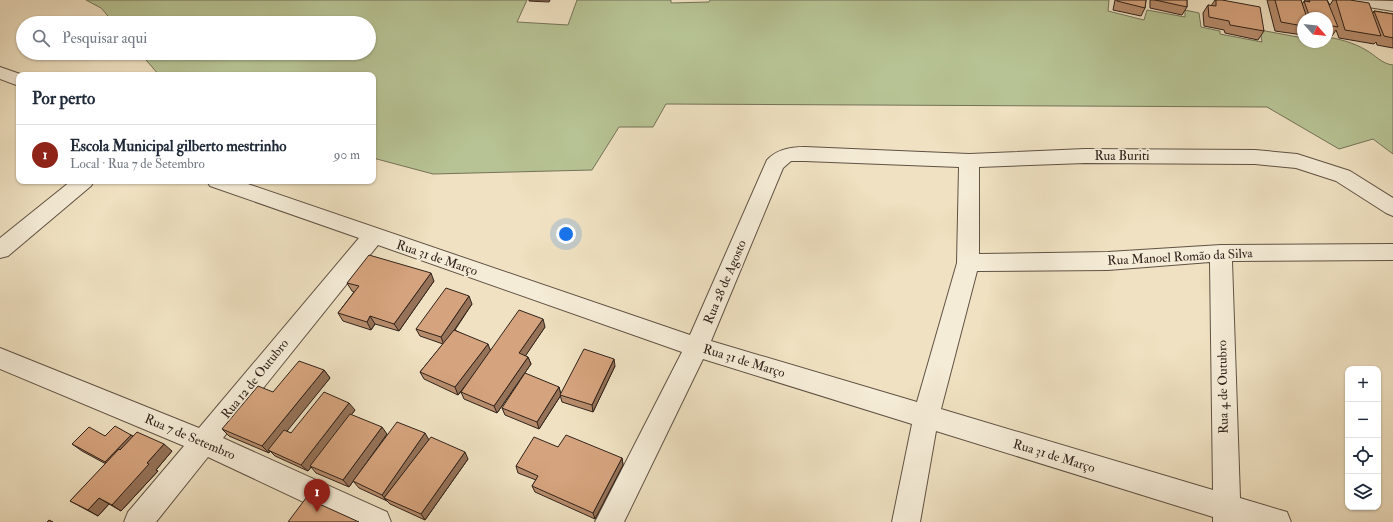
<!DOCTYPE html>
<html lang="pt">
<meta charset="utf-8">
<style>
body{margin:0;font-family:"IM FELL Double Pica",serif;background:#f6f6f7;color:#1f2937}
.controls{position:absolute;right:12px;bottom:12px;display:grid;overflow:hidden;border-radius:8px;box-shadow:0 1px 3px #0004}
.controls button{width:36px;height:36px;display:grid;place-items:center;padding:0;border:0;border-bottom:1px solid #e0e1e3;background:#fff;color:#1f2937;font:20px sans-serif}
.compass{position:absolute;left:1297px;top:12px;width:36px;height:36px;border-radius:50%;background:#fff;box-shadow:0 1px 3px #0004;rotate:117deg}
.you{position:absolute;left:566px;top:234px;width:14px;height:14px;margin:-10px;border:3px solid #fff;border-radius:50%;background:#1a73e8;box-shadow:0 0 0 6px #1a73e833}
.badge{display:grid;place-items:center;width:26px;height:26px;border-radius:50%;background:#8f2418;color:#fff;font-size:13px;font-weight:700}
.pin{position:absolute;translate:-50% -33px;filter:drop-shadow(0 1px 2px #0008)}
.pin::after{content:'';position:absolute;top:21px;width:14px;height:12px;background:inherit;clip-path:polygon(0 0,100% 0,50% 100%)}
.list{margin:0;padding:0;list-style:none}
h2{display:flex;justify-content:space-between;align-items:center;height:52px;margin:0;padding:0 16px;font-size:17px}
h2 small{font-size:13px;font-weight:400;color:#747a83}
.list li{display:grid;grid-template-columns:26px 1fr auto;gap:12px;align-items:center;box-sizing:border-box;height:60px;padding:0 16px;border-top:1px solid #e0e1e3}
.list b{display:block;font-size:15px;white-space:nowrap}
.list p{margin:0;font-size:13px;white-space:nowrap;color:#747a83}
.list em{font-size:13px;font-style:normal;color:#747a83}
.icon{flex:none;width:22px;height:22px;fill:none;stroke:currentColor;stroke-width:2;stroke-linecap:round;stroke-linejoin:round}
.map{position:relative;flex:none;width:1393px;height:522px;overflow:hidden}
.search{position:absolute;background:#fff;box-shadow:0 1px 3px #0004;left:16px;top:16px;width:360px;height:44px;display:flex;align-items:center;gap:10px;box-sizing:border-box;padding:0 14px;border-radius:22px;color:#747a83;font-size:15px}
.panel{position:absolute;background:#fff;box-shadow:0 1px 3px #0004;left:16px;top:72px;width:360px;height:112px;border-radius:8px}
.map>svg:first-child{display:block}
</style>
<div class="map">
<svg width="1393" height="522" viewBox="0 0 1393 522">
<rect width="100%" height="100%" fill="#efe1c1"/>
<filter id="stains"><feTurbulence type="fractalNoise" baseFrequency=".005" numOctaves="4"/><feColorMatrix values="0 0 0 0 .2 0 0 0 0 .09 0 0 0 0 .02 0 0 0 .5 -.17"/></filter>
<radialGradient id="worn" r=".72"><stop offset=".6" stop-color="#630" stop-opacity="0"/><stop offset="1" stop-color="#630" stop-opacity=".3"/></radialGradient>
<!-- green -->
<path fill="#b7c394" stroke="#747358" d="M 86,0 L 527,0 L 517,22 L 568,25 L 577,0 L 671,0 L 671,3 L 709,2 L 710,0 L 1109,0 L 1108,11 L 1144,20 L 1147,10 L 1185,17 L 1185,10 L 1199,13 L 1201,27 L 1220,31 L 1220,34 L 1262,42 L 1260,30 L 1303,38 L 1303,42 L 1327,42 L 1327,37 C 1340,39 1354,43 1366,50 C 1375,55 1382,64 1393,65 L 1393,154 L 1373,139 L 1339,149 L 1267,107 L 666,104 L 653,127 L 619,127 L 592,170 L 433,174 L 373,158 L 373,75 L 159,75 L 140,53 L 369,53 L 369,23 L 114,23 L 101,8 Z"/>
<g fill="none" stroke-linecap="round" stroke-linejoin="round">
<!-- street casing -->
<g stroke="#605244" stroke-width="2">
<g id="street">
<polygon points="1348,0 1393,1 1393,11 1356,5 1350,3"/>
<polygon points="0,67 23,75 19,75 19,86 0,79"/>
<path d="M 805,147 L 969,154 L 1085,149 L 1255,150 L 1297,154 L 1350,171 L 1393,198 L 1393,216 L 1386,213 L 1336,181 L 1296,168 L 1255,164 L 1085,163 L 979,167 L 979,254 L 1108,252 L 1221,245 L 1393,244 L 1393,260 L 1232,261 L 1240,498 L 1287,512 L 1291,522 L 1213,522 L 1213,517 L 936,431 L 920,522 L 892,522 L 912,424 L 703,359 L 624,522 L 595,522 L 682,352 L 378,245 L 223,438 L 387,512 L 391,522 L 346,522 L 208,457 L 156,522 L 124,522 L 128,512 L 184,446 L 0,369 L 0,348 L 199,428 L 359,238 L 210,186 L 207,181 L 239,181 L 690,335 L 767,160 C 777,149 791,147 805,147 ZM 791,161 L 805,161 L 959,167 L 957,263 L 917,402 L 711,341 L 783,168 ZM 1210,262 L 1213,490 L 941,409 L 977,271 L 1108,270 Z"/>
<polygon points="71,181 94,181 91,186 8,256 0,258 0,238"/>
</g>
</g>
<!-- street -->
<use href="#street" fill="#f5ecd7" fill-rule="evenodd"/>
</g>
<!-- wall -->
<g fill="#b78c6c" stroke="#31231b">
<polygon points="529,0 550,0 549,2 529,1"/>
<polygon points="1115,0 1146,0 1145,8 1141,16 1113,10"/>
<polygon points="1150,0 1187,0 1187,7 1182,15 1150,8"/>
<polygon points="1215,0 1222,0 1264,31 1258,40 1225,33 1224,30 1204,26 1203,13 1208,5 1211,6"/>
<polygon points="1267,0 1301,0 1302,4 1305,0 1327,0 1330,5 1333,0 1350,0 1373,13 1374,11 1393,14 1393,48 1377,45 1376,42 1374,44 1339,38 1336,30 1332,36 1327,35 1327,18 1303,18 1303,35 1275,31"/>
<polygon points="434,281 399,331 375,324 371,330 343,321 338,313 354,292 352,291 347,283"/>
<polygon points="472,304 455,330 490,350 545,327 525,356 528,357 531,364 497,413 464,399 461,392 458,395 424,379 420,372 443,344 420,336 416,329"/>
<polygon points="615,366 593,412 562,402 560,395"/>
<polygon points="324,370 330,378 286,431 291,433 355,410 351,415 387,434 349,487 316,473 311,467 308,471 275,456 270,451 269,453 229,436 222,429 273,392"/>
<polygon points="559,387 561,395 539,429 505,415 502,408"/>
<polygon points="131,435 133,436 172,451 156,470 158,471 121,511 109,504 98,516 70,501 106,464 82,451 72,444 105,436"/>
<polygon points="429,440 468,459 425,520 390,504 387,501 359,488 353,481"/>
<polygon points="558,447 622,458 623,465 595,519 535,492 532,486 536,480 518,473 516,466"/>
</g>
<!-- shaded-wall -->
<g fill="#957258" stroke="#31231b">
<polygon points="431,273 434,281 399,331 394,324"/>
<polygon points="469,296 472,304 444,345 441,337"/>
<polygon points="370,316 375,324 371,330 367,322"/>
<polygon points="543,319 545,327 522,361 519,353"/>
<polygon points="488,344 491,352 458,395 455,387"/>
<polygon points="528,357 531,364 497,413 494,406"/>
<polygon points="614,359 615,366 593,412 592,405"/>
<polygon points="324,370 330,378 271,451 268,450 270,451 269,453 262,446"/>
<polygon points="559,387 561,395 539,429 537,422"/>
<polygon points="349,403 355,410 308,471 301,465"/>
<polygon points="382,427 387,434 349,487 343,480"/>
<polygon points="425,433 429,440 384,498 387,501 382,495"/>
<polygon points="131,435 140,442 115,468 105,462"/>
<polygon points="164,444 172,451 156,470 158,471 121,511 112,505 147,463"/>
<polygon points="465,452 468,459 425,520 421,514"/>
<polygon points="622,458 623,465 595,519 593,513"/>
<polygon points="99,498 109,504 98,516 88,510"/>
</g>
<!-- building -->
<g fill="#d5a37d" stroke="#31231b">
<polygon points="1117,0 1146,0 1145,8 1117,1"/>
<polygon points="1155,0 1187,0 1187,7"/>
<polygon points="1216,0 1222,0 1260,7 1264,31 1230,25 1229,21 1209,17 1208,5 1216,6"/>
<polygon points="1275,0 1301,0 1307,18 1303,18 1303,26 1281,22"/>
<polygon points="1309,0 1327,0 1338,27 1327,25 1327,18 1310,18 1304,1 1310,2"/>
<polygon points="1336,0 1350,0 1369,3 1381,36 1345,30"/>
<polygon points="1374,11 1393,14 1393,38 1384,36"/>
<polygon points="369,255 431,273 394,324 370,316 367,322 338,313 359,286 347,283"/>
<polygon points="446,288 469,296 441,337 416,329"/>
<polygon points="519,310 543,319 519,353 528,357 494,406 461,392"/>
<polygon points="454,330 488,344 455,387 420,372"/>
<polygon points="584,349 614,359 592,405 560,395"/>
<polygon points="299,361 324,370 262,446 222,429 258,386 273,392"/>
<polygon points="525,373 559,387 537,422 502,408"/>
<polygon points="324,392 349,403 301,465 268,450 284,430 291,433"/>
<polygon points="350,414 382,427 343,480 310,466"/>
<polygon points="397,422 425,433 382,495 353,481"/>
<polygon points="115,426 131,435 105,462 72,444 89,427 105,436"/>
<polygon points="137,432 164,444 147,463 149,464 112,505 99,498 88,510 70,501 119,449 120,450"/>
<polygon points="566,435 622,458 593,513 532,486 538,476 516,466 534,437 558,447"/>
<polygon points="431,437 465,452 421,514 384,498"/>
<polygon points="306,498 359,522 288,522"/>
<polygon points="49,520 53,522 47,522"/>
</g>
<g text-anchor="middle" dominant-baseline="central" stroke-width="3.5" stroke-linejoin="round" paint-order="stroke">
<!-- street labels -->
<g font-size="13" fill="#31231b" stroke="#f5ecd7">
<text x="1122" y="156">Rua Buriti</text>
<text transform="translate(1180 257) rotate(-3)">Rua Manoel Romão da Silva</text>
<text transform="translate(437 258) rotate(19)">Rua 31 de Março</text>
<text transform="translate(725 282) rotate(-67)">Rua 28 de Agosto</text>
<text transform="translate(744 361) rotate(17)">Rua 31 de Março</text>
<text transform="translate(255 379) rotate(-51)">Rua 12 de Outubro</text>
<text transform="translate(1223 387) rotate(-91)">Rua 4 de Outubro</text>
<text transform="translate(190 437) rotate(23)">Rua 7 de Setembro</text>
<text transform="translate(1054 456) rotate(17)">Rua 31 de Março</text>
</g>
</g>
<rect width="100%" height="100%" filter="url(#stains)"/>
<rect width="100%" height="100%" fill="url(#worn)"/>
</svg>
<div class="controls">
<button>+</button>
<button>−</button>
<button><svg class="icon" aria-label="locate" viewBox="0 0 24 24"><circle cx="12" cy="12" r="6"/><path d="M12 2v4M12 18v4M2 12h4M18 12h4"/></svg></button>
<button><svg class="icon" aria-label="layers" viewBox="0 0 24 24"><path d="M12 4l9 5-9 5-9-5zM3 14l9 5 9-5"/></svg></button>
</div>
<svg class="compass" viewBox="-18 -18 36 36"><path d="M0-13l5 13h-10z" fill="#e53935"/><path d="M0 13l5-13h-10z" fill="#747a83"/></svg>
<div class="you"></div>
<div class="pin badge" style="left:317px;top:512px">1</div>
<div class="search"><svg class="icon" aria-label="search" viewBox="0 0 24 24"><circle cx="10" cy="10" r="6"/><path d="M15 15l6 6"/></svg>Pesquisar aqui</div>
<section class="panel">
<h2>Por perto<small></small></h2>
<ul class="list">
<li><span class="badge">1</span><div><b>Escola Municipal gilberto mestrinho</b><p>Local · Rua 7 de Setembro</p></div><em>90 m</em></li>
</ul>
</section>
</div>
